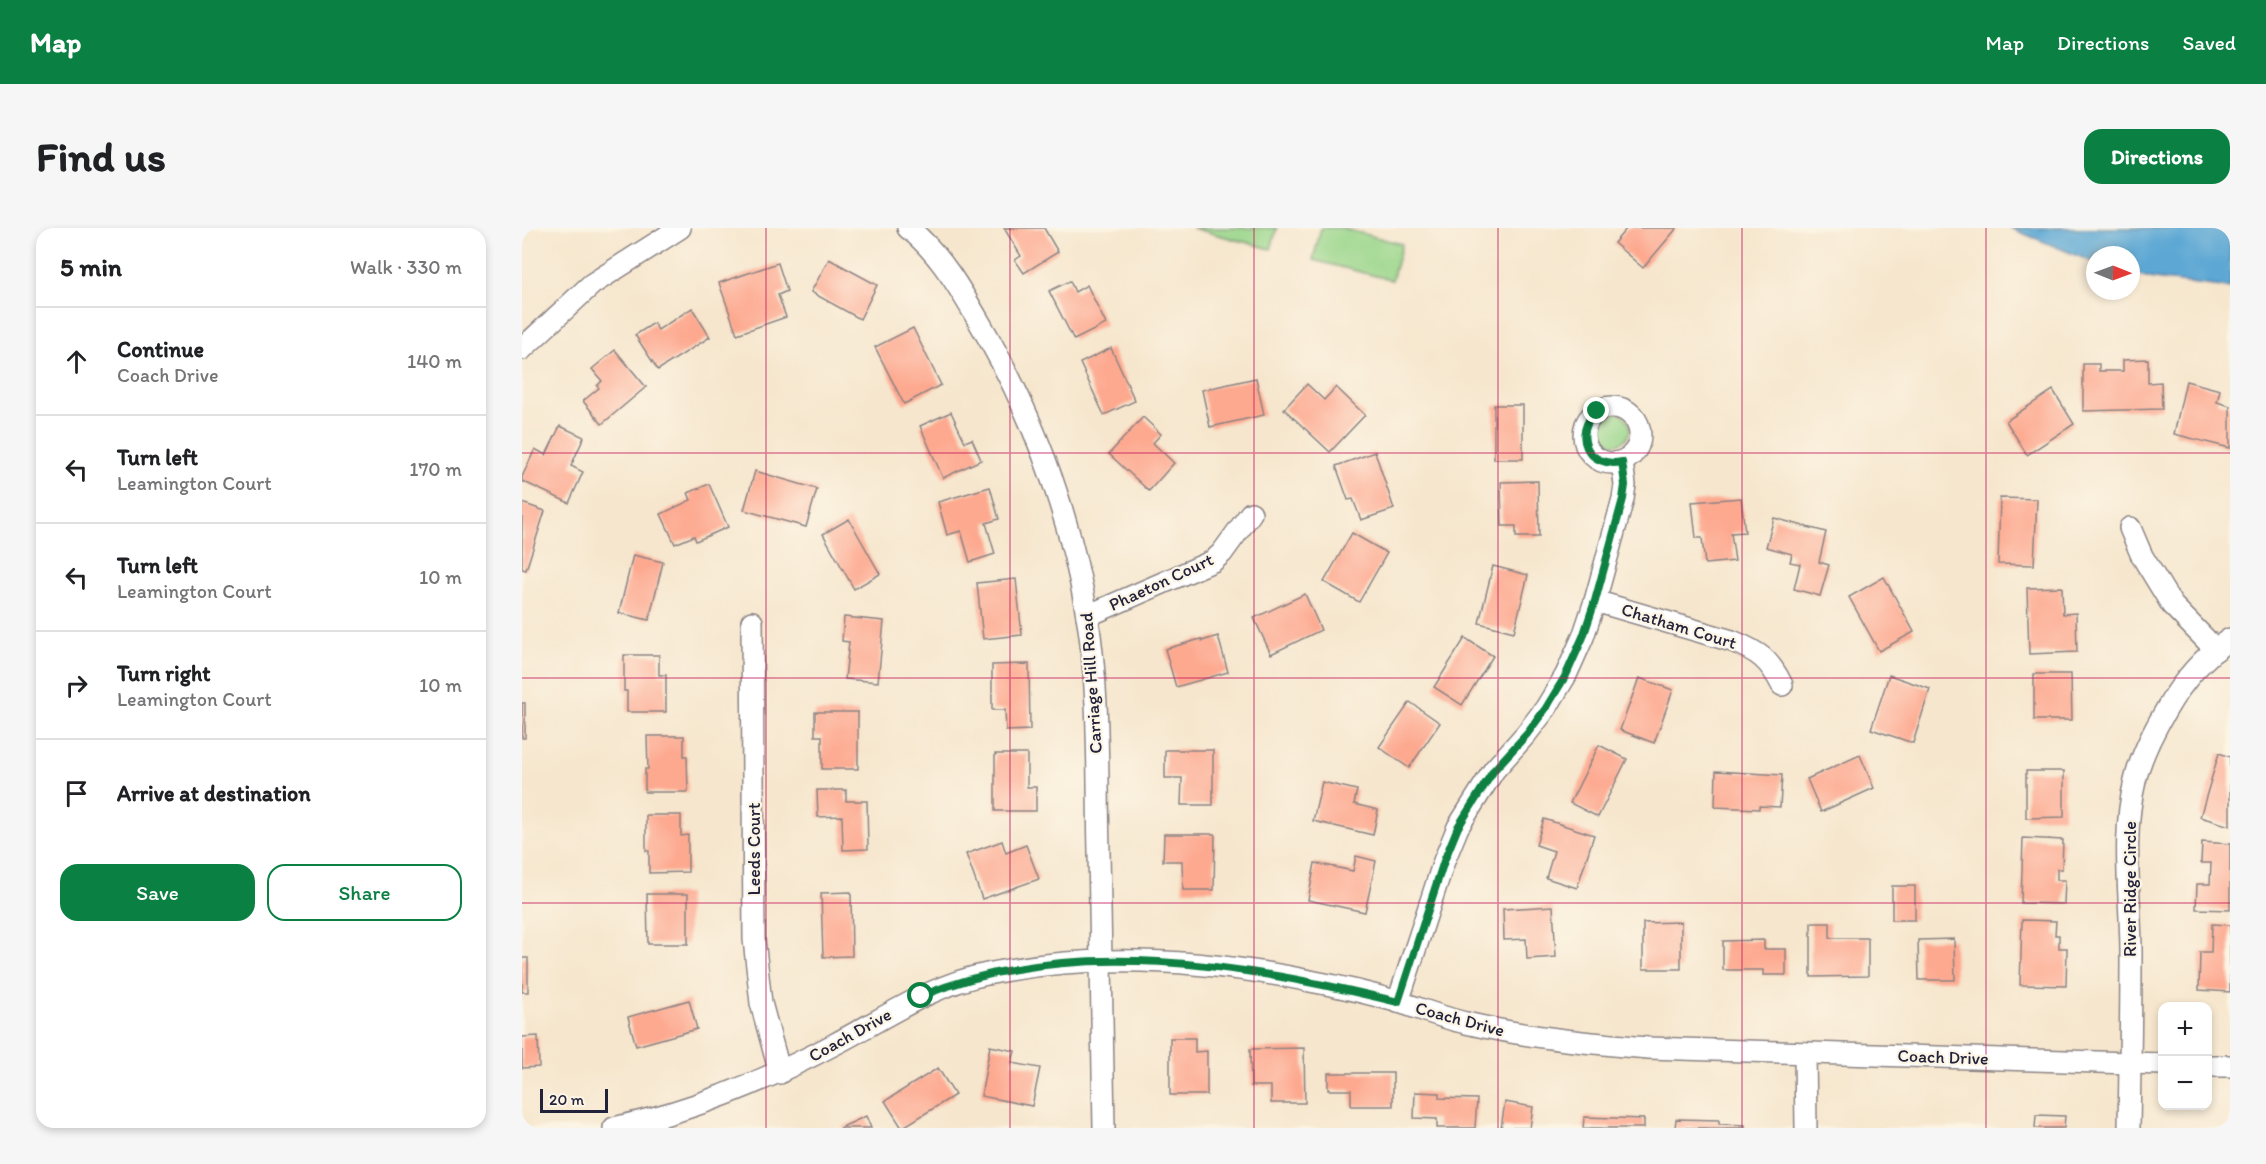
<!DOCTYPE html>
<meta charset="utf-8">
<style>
body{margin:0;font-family:Itim,sans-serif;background:#f6f6f6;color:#202124}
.controls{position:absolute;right:18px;bottom:18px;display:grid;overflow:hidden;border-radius:12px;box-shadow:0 3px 9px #0003}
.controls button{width:54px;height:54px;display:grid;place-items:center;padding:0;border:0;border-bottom:2px solid #e0e0e0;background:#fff;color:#202124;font:30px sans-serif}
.compass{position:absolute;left:1564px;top:18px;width:54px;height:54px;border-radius:50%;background:#fff;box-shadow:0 3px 9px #0003;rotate:91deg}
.scale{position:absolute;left:18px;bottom:15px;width:68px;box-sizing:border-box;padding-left:6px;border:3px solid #22223b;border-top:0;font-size:16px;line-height:21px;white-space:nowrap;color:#22223b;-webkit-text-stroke:4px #fcf5e5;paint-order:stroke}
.stop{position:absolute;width:18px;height:18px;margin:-14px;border:4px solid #0b8043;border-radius:50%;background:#fff}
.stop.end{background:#0b8043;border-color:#fff;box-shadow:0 2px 6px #0008}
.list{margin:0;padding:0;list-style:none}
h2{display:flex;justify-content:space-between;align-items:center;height:78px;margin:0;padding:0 24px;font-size:26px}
h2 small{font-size:20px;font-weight:400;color:#757577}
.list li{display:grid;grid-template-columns:39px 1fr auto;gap:18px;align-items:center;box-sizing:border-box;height:108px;padding:0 24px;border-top:2px solid #e0e0e0}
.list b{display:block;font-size:22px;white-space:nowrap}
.list p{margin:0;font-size:20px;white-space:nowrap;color:#757577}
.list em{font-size:20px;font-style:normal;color:#757577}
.actions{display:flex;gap:12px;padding:18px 24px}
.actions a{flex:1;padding:14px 0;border:2px solid #0b8043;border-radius:18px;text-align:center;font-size:21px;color:#0b8043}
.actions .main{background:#0b8043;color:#fff}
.icon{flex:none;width:33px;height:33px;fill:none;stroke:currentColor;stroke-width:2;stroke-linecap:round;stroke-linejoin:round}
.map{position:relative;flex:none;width:1708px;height:900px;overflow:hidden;border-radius:18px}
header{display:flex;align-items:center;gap:36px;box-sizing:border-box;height:84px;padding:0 30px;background:#0b8043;color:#fff}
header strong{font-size:28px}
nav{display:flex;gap:33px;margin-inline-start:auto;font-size:21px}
.intro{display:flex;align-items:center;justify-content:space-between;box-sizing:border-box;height:144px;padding:0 36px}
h1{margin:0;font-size:42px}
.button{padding:15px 27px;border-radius:18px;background:#0b8043;color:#fff;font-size:21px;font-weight:700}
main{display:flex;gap:36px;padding:0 36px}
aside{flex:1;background:#fff;border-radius:18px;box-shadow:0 3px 9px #0003}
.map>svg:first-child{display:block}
</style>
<header>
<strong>Map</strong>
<nav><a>Map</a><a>Directions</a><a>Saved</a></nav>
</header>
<div class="intro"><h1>Find us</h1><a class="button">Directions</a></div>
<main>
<aside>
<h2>5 min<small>Walk · 330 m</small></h2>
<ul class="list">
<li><svg class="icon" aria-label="ahead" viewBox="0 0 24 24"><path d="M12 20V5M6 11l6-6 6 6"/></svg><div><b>Continue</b><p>Coach Drive</p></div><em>140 m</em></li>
<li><svg class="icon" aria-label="left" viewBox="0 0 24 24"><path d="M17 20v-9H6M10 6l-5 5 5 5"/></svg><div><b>Turn left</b><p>Leamington Court</p></div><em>170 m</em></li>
<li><svg class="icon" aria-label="left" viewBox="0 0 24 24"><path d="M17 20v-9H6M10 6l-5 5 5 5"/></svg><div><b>Turn left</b><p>Leamington Court</p></div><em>10 m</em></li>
<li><svg class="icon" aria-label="right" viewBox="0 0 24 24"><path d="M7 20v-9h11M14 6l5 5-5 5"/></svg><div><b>Turn right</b><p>Leamington Court</p></div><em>10 m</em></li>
<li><svg class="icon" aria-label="arrive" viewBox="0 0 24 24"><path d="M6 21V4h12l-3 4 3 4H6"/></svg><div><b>Arrive at destination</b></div></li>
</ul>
<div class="actions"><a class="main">Save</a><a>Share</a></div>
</aside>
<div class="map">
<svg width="1708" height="900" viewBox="0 0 1708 900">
<rect width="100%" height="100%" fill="#fcf5e5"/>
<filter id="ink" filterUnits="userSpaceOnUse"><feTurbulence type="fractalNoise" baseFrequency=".0167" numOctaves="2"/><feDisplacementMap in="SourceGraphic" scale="12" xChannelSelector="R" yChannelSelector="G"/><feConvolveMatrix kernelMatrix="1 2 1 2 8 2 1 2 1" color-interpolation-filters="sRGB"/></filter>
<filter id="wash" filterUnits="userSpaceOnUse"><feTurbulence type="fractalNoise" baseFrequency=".008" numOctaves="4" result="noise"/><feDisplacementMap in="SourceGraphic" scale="24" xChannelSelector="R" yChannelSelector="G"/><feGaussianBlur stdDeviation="1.35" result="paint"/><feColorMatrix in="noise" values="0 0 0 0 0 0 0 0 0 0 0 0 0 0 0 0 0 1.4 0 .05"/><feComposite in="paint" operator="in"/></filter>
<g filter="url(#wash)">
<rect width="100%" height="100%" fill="#f6e6cd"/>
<!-- green -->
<g fill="#9ad68b" stroke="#5e7c63" stroke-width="1.5">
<polygon points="670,0 755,0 749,21"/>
<polygon points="799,0 819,0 880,16 870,52 791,32"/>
<circle cx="1092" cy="200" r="16"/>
</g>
<!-- water -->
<polygon fill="#5ba7d4" stroke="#3e6488" stroke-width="1.5" points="1488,0 1708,0 1708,60 1632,51 1609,45 1609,27 1573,27 1573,35"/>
<g id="blocks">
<!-- building -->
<g fill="#fda990">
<polygon points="482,0 522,0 536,24 502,45 493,32 499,28"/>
<polygon points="1105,0 1155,0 1121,40 1092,15"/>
<polygon points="307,31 355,57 338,91 289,64"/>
<polygon points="256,35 265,63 256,67 264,89 215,106 197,55"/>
<polygon points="548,53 553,64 565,57 584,96 552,112 527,63"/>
<polygon points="170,80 188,109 136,142 113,107 132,95 136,102"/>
<polygon points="391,100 419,157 382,176 353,119"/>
<polygon points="589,120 613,173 582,187 558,135"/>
<polygon points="93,122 124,159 80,196 61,173 77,160 75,158 80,153 70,141"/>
<polygon points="1626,131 1626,155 1639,154 1640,181 1561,183 1561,136 1577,136 1577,143 1601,143 1601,132"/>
<polygon points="734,150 742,187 688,199 680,162"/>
<polygon points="1664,153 1698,162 1695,174 1708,178 1708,220 1652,206"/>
<polygon points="785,156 802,172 814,159 843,187 808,224 762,181"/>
<polygon points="1531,162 1552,196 1505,227 1484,193"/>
<rect x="972" y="177" width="29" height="54"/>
<polygon points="429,184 443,214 450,211 459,232 421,250 398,198"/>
<polygon points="621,189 639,206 631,215 652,235 627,263 587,226"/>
<polygon points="38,198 62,209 49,238 61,244 47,275 0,253 0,249 13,221 24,227"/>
<polygon points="853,224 872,281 839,292 831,271 826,272 814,238"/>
<polygon points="233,243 295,261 284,299 222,282"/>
<polygon points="1016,253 1017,309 994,309 994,298 980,298 979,254"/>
<polygon points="187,256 206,299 174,313 172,308 153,316 139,286 169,272 166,265"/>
<polygon points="468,259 477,291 464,295 473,326 448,334 439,303 425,307 416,274"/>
<polygon points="1219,270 1223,304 1209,305 1213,333 1183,336 1180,310 1174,310 1170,274"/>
<polygon points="1478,270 1515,271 1512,337 1476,336"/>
<polygon points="0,275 23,283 4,342 0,341"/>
<polygon points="1252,290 1304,304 1297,334 1307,337 1298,368 1272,361 1278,336 1268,334 1270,326 1244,319"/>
<polygon points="327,291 358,346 332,361 301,306"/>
<polygon points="830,305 865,325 837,374 802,354"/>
<polygon points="111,327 141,334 127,392 97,385"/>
<polygon points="971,338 1006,347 992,404 957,395"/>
<polygon points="1362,349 1392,404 1357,423 1327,369"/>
<polygon points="494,351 500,407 461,411 455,355"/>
<polygon points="1540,359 1541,386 1554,385 1555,424 1507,426 1505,360"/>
<polygon points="783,366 799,402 749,426 732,390"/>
<polygon points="322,389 362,393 356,454 323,451 327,414 320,413"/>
<polygon points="696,408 706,444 654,459 643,421 679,411 680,413"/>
<polygon points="943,410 971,428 940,477 912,459"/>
<polygon points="102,427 137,427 137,447 144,447 144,484 105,484 105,463 102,463"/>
<polygon points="507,436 508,502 484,503 483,482 470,482 470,437"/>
<polygon points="1512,446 1549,446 1550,492 1512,492"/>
<polygon points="1367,447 1408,461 1391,515 1349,501"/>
<polygon points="1117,450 1151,462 1132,515 1098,502"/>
<polygon points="888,474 918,495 887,540 857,519"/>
<rect x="0" y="475" width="3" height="35"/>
<polygon points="293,484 336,484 336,541 300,541 300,508 293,508"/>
<polygon points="125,508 162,508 162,528 165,528 166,564 123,564 123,541 126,541"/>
<polygon points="1077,517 1105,531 1076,589 1048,575"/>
<polygon points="643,522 691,522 691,577 659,577 660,550 643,550"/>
<polygon points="1697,525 1708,529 1708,598 1678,589"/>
<polygon points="473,526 505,526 505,559 514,559 514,583 473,583"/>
<polygon points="1338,527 1352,560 1299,584 1285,551"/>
<polygon points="1194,543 1260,547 1258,579 1237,578 1237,581 1193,579"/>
<polygon points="1504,543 1542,543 1542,589 1504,590"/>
<polygon points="800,554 835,562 832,576 856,582 851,607 791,593"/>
<polygon points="295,562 324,562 324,573 345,573 346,621 321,622 320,588 296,589"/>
<polygon points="124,587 159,587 159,608 166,607 166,644 127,645 127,623 124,623"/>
<polygon points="1022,591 1072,607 1055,660 1024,650 1032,623 1014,617"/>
<polygon points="642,606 693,606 692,662 661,662 660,633 641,633"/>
<polygon points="1501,610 1541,612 1540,641 1535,641 1535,652 1543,652 1542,676 1499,675"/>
<polygon points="480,613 484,625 504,617 517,651 460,671 444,626"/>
<polygon points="1680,614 1708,616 1708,682 1674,681 1675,656 1688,656 1689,635 1679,635"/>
<polygon points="834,628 854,633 843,684 786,672 793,635 831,643"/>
<rect x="1370" y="658" width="23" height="34"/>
<polygon points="329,664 330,728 301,729 299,665"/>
<polygon points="125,666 166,666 166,716 126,716"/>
<polygon points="1031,678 1034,729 1005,731 1004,711 982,712 981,681"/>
<polygon points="1500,692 1534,693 1533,707 1537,707 1537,720 1545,720 1544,758 1498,757"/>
<polygon points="1159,694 1159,741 1121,741 1121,695"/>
<polygon points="1289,695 1308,695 1308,710 1346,710 1346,748 1289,749"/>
<polygon points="1690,696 1708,697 1708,764 1677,762 1678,724 1689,724"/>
<polygon points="1432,711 1433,752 1397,752 1396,712"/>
<polygon points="1242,712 1242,721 1264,721 1264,747 1241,747 1241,742 1201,742 1201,713"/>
<rect x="0" y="730" width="6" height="34"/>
<polygon points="167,772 175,801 114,818 106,789"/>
<polygon points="16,808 17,839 0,840 0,809"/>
<polygon points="648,810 673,810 673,824 685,823 685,867 648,867"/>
<polygon points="468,818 493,823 490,835 518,840 510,878 459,868"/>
<polygon points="782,820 783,875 749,875 749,858 729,858 728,821"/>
<polygon points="416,840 433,867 380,900 363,873"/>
<polygon points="806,845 871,845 871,878 829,878 829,862 806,862"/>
<polygon points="893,864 917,865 917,870 955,871 953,900 915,900 915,891 892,890"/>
<polygon points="983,874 1011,879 1008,900 979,900"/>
<polygon points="1514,887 1543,888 1542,900 1513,900"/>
<polygon points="344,888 349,900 318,900"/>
<polygon points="1062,889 1122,891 1122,900 1061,900"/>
<polygon points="1154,891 1197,892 1197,896 1223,897 1223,900 1153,900"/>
</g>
</g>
</g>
<g filter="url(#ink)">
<use href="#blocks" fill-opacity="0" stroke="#8c8484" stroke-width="1.5"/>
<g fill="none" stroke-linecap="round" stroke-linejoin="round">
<!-- street casing -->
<g stroke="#8c8484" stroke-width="24">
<g id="street">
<path d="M 386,0 C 421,27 445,73 467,111 C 515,197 548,289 565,387 C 578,465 575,546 577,624 C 579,716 581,808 582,900"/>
<polyline points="0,121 70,56 158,0"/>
<circle cx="1090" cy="207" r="28"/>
<polyline points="1608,300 1620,328 1650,377 1694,422"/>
<path d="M 1073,373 L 1210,413 C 1237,424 1247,431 1260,457"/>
<polyline points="565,388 691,333 700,325 729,285"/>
<polyline points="230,394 232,711 239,775 258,845"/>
<polyline points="876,774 922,633 936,599 972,542 1004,506 1024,480 1044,447 1061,409 1073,373 1101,271 1103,257 1100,234"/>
<polyline points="1283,825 1284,900"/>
<polyline points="1686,838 1708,838"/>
<path d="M 92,900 C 172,882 241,854 313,816 C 363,790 409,757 465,746 C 571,724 687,732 793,754 C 821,759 849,766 877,774 C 899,781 921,790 944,795 C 1004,809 1065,815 1126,820 L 1640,836"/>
<path d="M 1607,900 C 1608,842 1609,784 1609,726 C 1609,669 1599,609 1613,553 C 1619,527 1631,504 1644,482 C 1660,454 1681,429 1708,411"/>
</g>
</g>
<!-- street -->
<use href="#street" stroke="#fff" stroke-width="21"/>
</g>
</g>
<g fill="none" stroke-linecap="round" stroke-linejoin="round" filter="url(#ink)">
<!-- route -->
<path stroke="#0b8043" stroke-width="8" d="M 399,768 C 549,706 724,737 876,774 L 922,633 L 936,599 L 972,542 L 1005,506 L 1024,480 L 1044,447 L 1061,409 L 1073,373 L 1101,271 L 1103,257 L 1100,234 C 1066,241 1049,206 1075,183"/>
</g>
<!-- grid -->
<path fill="none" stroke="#c2185b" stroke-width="1.5" stroke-opacity="0.55" d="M 244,0 L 244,900M 488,0 L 488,900M 732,0 L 732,900M 976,0 L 976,900M 1220,0 L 1220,900M 1464,0 L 1464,900M 0,225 L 1708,225M 0,450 L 1708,450M 0,675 L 1708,675"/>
<g text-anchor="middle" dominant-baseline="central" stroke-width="4.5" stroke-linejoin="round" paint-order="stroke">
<!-- street labels -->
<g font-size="18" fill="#22223b" stroke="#fcf5e5">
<text transform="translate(639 354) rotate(-25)">Phaeton Court</text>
<text transform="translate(1157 398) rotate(17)">Chatham Court</text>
<text transform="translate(569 455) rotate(-94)">Carriage Hill Road</text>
<text transform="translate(232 621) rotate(-90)">Leeds Court</text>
<text transform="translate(1608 661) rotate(-90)">River Ridge Circle</text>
<text transform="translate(938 791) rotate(15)">Coach Drive</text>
<text transform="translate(328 807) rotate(-29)">Coach Drive</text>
<text transform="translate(1421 829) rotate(2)">Coach Drive</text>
</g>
</g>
</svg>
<div class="controls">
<button>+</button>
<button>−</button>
</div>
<svg class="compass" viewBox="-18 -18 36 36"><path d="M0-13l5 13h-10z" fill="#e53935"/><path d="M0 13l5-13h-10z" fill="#757577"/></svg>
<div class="scale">20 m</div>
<div class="stop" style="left:399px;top:768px"></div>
<div class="stop end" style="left:1075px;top:183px"></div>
</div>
</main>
